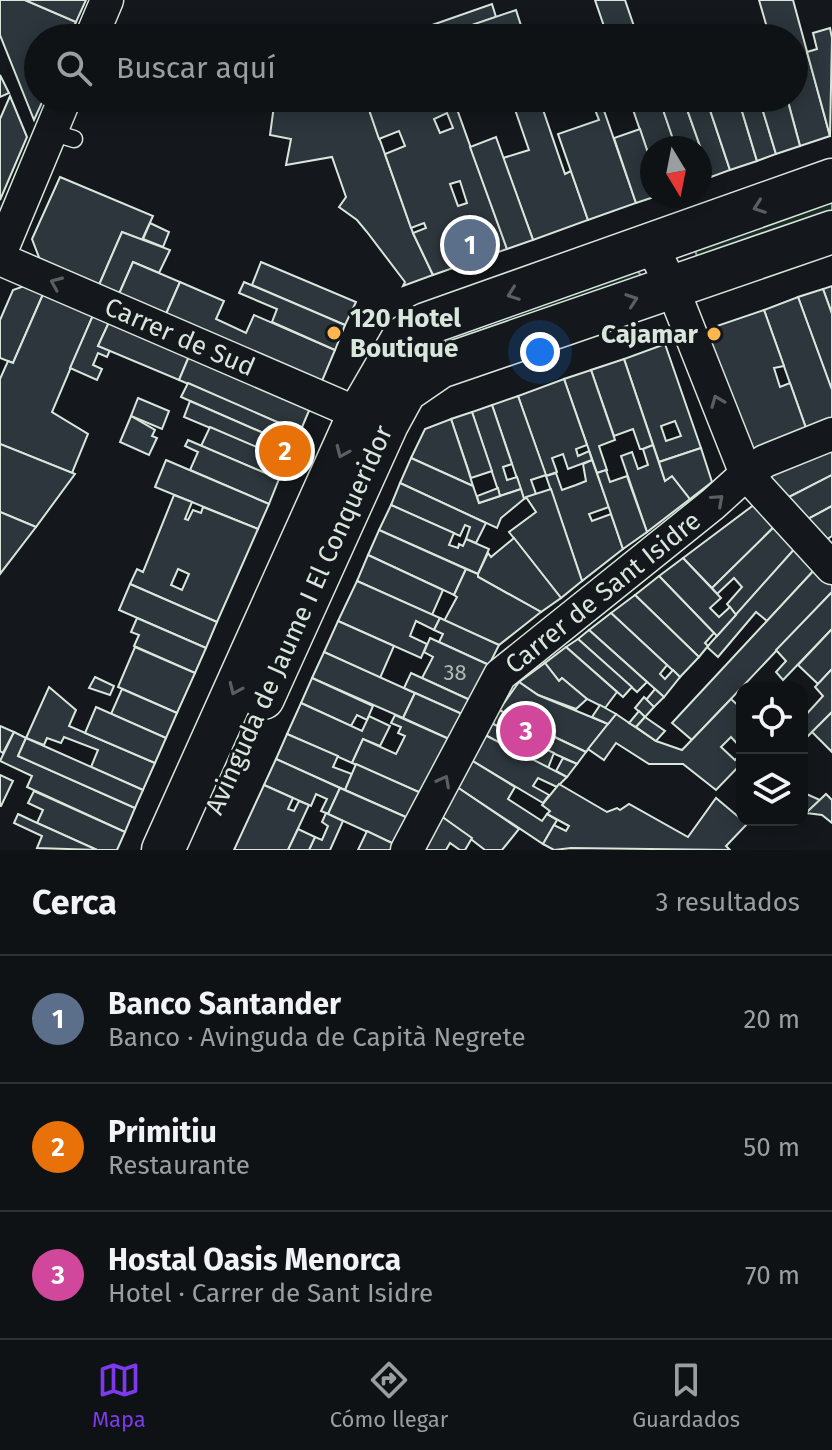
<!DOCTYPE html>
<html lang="es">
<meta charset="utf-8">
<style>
body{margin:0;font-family:"Fira Sans",sans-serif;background:#1d2022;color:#f1f3f6}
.controls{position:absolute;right:24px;bottom:24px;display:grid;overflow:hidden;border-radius:16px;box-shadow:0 4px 20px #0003}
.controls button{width:72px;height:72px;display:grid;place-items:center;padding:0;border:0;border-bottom:2px solid #2f3234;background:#0f1215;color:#f1f3f6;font:40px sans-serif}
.compass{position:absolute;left:640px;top:136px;width:72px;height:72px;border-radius:50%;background:#0f1215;box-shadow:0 4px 20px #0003;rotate:170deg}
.you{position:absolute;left:540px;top:352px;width:28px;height:28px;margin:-20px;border:6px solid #fff;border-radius:50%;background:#1a73e8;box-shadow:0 0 0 12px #1a73e833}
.badge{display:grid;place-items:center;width:52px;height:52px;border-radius:50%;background:#7c3aed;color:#fff;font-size:26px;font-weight:700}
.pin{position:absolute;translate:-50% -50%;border:4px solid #fff;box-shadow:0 2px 8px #0006}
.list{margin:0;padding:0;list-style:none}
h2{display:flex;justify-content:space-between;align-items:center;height:104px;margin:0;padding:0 32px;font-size:34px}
h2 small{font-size:26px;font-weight:400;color:#9b9ea0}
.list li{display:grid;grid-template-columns:52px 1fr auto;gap:24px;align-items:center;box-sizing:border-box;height:128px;padding:0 32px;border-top:2px solid #2f3234}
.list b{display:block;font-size:30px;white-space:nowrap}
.list p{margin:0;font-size:26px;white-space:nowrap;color:#9b9ea0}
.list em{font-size:26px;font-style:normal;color:#9b9ea0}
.icon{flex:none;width:44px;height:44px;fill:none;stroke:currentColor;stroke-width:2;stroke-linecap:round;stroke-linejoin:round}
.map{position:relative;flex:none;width:832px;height:850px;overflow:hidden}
.search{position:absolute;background:#0f1215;box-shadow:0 4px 20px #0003;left:24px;right:24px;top:24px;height:88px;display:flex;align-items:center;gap:20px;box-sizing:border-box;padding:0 28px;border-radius:44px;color:#9b9ea0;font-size:30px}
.sheet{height:488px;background:#0f1215}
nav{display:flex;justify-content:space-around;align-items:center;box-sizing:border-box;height:112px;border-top:2px solid #2f3234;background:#0f1215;font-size:22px;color:#9b9ea0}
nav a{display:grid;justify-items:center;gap:4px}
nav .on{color:#7c3aed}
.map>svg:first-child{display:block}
</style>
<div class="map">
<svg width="832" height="850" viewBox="0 0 832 850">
<rect width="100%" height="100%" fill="#14181c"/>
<!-- green -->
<g fill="#1a2d24" stroke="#939e99" stroke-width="2">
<polygon points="832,194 832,219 700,265 693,244"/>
<polygon points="634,268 640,274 640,283 446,354 439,334"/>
</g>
<!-- building -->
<g fill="#2c363c" stroke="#d8e6dc" stroke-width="2" fill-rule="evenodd">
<polygon points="0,0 25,0 76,22 69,38 38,38 38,98 44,98 34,120 0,35"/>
<polygon points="25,0 86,0 76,22"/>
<polygon points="595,0 625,0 638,38 608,38"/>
<polygon points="759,0 793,0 830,136 800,146 787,98 794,98 794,38 770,38"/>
<polygon points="492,4 496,17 435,38 395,38"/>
<polygon points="516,10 525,38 490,38 489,35 481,38 460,38 457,30"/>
<polygon points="830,28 832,38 830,136 807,52 817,49 813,33"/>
<polygon points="0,75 9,93 0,97"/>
<polygon points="10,96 27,137 0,200 0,119"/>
<polygon points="275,98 365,98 413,233 433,275 403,286 405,282 367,232 357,220 339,207 346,197 332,157 286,165 291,139 270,135"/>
<path d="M 365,98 L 453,98 L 507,249 L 433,275 L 413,233 L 426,228 L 424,223 L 411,228 L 385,154 L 405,146 L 399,131 L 379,139 ZM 447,113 L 453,128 L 440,133 L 434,119 ZM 460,181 L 467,203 L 458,206 L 450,184 Z"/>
<polygon points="511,98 539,98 565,174 571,171 588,220 533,240 503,158 529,150"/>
<polygon points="629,98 659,98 670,129 676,148 652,148 652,165"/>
<polygon points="659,98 669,98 672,105 684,101 711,177 700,181 700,148 676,148"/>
<polygon points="683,98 706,98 730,170 711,177"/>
<polygon points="706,98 738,98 757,161 730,170"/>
<polygon points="738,98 759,98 776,154 757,161"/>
<polygon points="759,98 787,98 800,146 776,154"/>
<polygon points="600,99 636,203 588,220 558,134 599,120 592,102"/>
<polygon points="640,129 652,165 652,196 657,196 636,203 614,138"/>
<polygon points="496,137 533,240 507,249 470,147"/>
<polygon points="60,177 153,216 142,240 122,232 99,285 40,260 32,239"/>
<polygon points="150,223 169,232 163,247 143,239"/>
<polygon points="122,232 170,250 159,273 133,262 119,294 99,285"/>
<polygon points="133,262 180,282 166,314 119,294"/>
<polygon points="261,262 356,302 345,325 252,285"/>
<polygon points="180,282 224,301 216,319 246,333 254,315 335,350 322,381 166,314"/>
<polygon points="244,282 345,325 335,350 272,322 277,309 239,293"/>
<polygon points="27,285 44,292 13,363 0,358 0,320 13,290"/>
<polygon points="832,286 832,314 823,289"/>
<polygon points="823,289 832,314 832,391 798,297"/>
<polygon points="44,292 94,313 52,412 88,434 72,473 0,444 0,379 8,361 13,363"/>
<polygon points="798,297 832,390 832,422 807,431 764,310"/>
<polygon points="764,310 784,366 774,368 780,387 790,383 807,431 748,454 705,330"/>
<polygon points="94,313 110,320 98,346 110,350 107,357 98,353 93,365 102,369 97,380 70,368"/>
<polygon points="110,320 190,354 179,380 98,346"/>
<path d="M 665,344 L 701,448 L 659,462 L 624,359 ZM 675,421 L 681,436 L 666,441 L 661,426 Z"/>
<polygon points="190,354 311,406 300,432 179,380"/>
<polygon points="624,359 653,445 643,449 640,449 633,429 614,436 591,370"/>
<polygon points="591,370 615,440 599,446 607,470 597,473 564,379"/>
<polygon points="564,379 587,445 576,449 578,456 589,451 592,460 568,469 563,454 552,458 557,472 546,476 518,396"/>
<polygon points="188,383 300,432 293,446 181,397"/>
<polygon points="518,396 546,475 531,480 536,494 524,499 492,405"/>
<polygon points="138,398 169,411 162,429 131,416"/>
<polygon points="190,401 293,446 287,460 184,417"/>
<polygon points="492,405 512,464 503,467 507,480 517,477 521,489 500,496 472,412"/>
<polygon points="472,412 492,471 471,478 451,419"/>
<polygon points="131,416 155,430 152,436 157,438 149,455 120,442"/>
<polygon points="451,419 468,470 473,486 411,458 425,429"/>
<polygon points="210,427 287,460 279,479 201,446"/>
<polygon points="188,440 279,479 269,504 190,470 198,452 185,446"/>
<polygon points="832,442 832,475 787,498 768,477"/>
<polygon points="0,444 75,474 36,527 0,512"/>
<polygon points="653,445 665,481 672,476 690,499 647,532 621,456 632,452 638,469 648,465 643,449"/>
<polygon points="701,448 712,482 690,499 672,476 665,481 659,462"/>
<polygon points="411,458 473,486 479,503 521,489 524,499 501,518 497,528 400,483"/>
<polygon points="166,460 269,504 258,529 155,487"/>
<polygon points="592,460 609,507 589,514 592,521 611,514 623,549 582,581 546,476 556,473 562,490 576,485 586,481 583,464"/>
<polygon points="606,470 610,482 627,476 647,532 623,549 597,473"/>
<polygon points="832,475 832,506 806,520 787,498"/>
<polygon points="400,483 486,523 476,543 466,539 470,527 465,525 460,536 391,505"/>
<polygon points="498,488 500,496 479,503 477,496"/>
<polygon points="551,489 582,581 561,598 509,532 536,512 526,497"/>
<path d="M 174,495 L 192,502 L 185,519 L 188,520 L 193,510 L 201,513 L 203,507 L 258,529 L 217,622 L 130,584 L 137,569 L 143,572 ZM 178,569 L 189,574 L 182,590 L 171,585 Z"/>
<polygon points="759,501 778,523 712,588 683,558"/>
<polygon points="391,505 454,533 449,545 458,548 459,544 463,546 466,539 489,549 478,574 379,530"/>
<polygon points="832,506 832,536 824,541 806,520"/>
<polygon points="0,512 36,527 0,574"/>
<polygon points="778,523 798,545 736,615 727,604 742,587 734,578 717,594 712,588"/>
<polygon points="379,530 466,569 454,595 368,555"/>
<polygon points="514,538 561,598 541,612 477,576 488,553 491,557"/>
<polygon points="798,545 817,567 767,621 756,612 718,657 707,647"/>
<polygon points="368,555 443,590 432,615 357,581"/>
<polygon points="683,558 721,598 710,608 719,617 730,607 736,615 717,636 659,576"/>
<polygon points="817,567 832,584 832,592 692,740 672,723"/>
<polygon points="466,569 478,574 478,577 541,612 499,645 444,621 457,597 454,595"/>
<polygon points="659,576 714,633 705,643 708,646 699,657 635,595"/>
<polygon points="357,581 440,618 434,630 416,621 410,636 427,644 421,658 338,621"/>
<polygon points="130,584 217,622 206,648 119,610"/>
<polygon points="832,592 832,629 783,680 776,672 786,661 776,650"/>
<polygon points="635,595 699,657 680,677 611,613"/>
<polygon points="611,613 667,665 660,674 665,679 673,670 680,677 664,697 589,630"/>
<polygon points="137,618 206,648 195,673 134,646 139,635 131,632"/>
<polygon points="440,618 499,645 489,665 439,642 443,634 434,630"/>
<polygon points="338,621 394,646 380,678 324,652"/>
<polygon points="832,629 832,669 818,684 798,665"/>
<polygon points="589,630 647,682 637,692 578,639"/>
<polygon points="430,638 489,665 470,700 422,678 433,657 424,652"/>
<polygon points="578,639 632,687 623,697 566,647"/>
<polygon points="135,647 195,673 177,713 118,687"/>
<polygon points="566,647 617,692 605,708 587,699 562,678 559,681 545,663"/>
<polygon points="324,652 415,693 403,718 312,678"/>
<polygon points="545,663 559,681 562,678 587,699 576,709 538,695 519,682"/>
<polygon points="832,669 832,712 802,742 802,719 823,696 815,687"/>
<polygon points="411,673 470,700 462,714 404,688"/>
<polygon points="95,677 114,686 110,695 89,688"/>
<polygon points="312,678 373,706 367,720 357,715 351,726 301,703"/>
<polygon points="519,682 538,695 608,724 586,752 525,723 499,710"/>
<polygon points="49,687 76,710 69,726 155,763 143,790 91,767 98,750 64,737 61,743 47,738 44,745 26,738"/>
<polygon points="122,689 177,713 166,738 111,714"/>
<polygon points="655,689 664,697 654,707 646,700"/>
<polygon points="415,693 462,714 449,739 403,718"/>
<polygon points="644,697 654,707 645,717 635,708"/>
<polygon points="731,699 742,709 742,749 731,737 721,747 735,760 742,753 742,763 716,790 683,764 649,764 616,743 604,760 588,749 616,714 656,741 682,750"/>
<polygon points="301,703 362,731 369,716 390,726 380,746 363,739 352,763 287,734"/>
<polygon points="600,705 616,714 608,724 592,717"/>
<polygon points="96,707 166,738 155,763 85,733"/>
<polygon points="499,710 525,723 586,752 577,764 555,754 491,723"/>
<polygon points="639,711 645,717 636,727 629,723"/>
<polygon points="832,712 832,752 812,732"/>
<polygon points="395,715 449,739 421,793 352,763 363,739 396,754 405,736 398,733 401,727 391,723"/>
<polygon points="645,717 665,731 656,741 636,727"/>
<polygon points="491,723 554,753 548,768 485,735"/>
<polygon points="0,726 14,732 3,753 0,751"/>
<polygon points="14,732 26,738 18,756 135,808 125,832 27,787 32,776 0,761"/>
<polygon points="287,734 338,756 333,767 352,774 345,790 276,759"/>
<polygon points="485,735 567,777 557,787 538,778 533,786 549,795 543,803 471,760"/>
<polygon points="26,738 143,790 135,808 18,756"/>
<polygon points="563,758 577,764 567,777 556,771"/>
<polygon points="276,759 340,788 328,814 321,811 327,799 316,794 311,806 264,785"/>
<polygon points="471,760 515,787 508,799 542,821 547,814 557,820 543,844 457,787"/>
<polygon points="356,764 421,793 408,818 345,790"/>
<polygon points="0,775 13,781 1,806 0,806"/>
<polygon points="559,784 607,812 617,808 620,810 629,804 688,837 716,798 747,824 726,846 730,850 571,848 554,850 543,844 554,825 566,831 569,826 547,814 550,811 542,805"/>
<polygon points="264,785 293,798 288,809 294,811 299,801 309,805 288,850 234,850"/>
<polygon points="457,787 519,829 502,850 485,850 441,816"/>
<polygon points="340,788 408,818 394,844 328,814"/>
<polygon points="34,791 125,832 117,850 97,850 37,823 43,810 28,803"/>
<polygon points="802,792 820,800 806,813 802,812"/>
<polygon points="826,794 832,800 832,823 822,815 806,813"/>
<polygon points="326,813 343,821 330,850 309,850 315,837 322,840 328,826 322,822"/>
<polygon points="18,814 35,822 97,850 37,848 42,836 14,823"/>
<polygon points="441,816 472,838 465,850 460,850 450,843 446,850 422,850"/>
<polygon points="298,829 315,837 309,850 288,850"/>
<polygon points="367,831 394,844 391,850 358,850"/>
</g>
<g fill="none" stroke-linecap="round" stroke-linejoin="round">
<!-- service casing -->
<g stroke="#d8e6dc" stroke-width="19">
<polyline id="service" points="51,132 74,139"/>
</g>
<!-- minor casing -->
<g stroke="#d8e6dc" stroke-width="35">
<g id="minor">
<polyline points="91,38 107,0"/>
<polyline points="651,244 672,287 746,474 832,568"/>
<polyline points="0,254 65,98"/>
<path id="s1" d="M 0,259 L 359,414"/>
<path id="s2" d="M 407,850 L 500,675 L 713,504 L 746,474 L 765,461 L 832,434"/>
</g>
</g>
<!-- tertiary casing -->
<g stroke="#d8e6dc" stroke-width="45">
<g id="tertiary">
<polyline points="263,698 387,424 405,391 440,367 832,232"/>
<polyline points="163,850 359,414 403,338 426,324 832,180"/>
</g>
</g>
<!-- service -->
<use href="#service" stroke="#14181c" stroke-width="16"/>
<!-- minor -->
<use href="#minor" stroke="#14181c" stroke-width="32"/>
<!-- tertiary -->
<use href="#tertiary" stroke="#14181c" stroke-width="42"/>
</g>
<!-- one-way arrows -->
<defs><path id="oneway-chevron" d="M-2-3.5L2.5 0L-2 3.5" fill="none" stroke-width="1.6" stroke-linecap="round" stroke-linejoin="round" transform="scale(2)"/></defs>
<g stroke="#59605f">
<use href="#oneway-chevron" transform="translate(759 207) rotate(160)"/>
<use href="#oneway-chevron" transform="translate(56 283) rotate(-157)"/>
<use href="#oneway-chevron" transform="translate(513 294) rotate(160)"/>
<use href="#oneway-chevron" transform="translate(632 300) rotate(-19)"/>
<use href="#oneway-chevron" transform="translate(717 401) rotate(-112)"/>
<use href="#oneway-chevron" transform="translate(342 452) rotate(114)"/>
<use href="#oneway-chevron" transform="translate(718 500) rotate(-42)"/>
<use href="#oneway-chevron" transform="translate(235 689) rotate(114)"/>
<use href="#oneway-chevron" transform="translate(444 781) rotate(-62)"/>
</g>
<!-- markers -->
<g fill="#ffb74d" stroke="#14181c" stroke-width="3">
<circle cx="334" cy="333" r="8"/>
<circle cx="714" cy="334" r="8"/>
</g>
<g text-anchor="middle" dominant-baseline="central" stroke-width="6" stroke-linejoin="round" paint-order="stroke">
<!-- number labels -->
<g font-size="22" fill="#adbab4">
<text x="455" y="672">38</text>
</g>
<!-- poi labels -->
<g font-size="26" font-weight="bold" fill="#d8e6dc" stroke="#14181c" text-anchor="start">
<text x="350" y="318">120 Hotel<tspan x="350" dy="30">Boutique</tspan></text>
<text x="698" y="334" text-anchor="end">Cajamar</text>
</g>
<!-- street labels -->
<g font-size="26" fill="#d8e6dc" stroke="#14181c">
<text stroke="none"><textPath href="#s1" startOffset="196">Carrer de Sud</textPath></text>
<text stroke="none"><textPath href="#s2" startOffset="330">Carrer de Sant Isidre</textPath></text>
<text transform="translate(299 620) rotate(-66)">Avinguda de Jaume I El Conqueridor</text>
</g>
</g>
</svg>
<div class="controls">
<button><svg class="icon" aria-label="locate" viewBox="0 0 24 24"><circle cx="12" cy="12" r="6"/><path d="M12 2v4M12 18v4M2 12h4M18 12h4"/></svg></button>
<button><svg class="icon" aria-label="layers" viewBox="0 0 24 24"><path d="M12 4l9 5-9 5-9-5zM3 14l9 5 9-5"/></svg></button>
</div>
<svg class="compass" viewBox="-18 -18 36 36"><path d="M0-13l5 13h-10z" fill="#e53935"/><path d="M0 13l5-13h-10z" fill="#9b9ea0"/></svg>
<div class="you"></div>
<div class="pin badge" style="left:470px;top:245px;background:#5c6f8a">1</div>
<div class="pin badge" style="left:285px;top:451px;background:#e8710a">2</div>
<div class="pin badge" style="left:526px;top:731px;background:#d1479c">3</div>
<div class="search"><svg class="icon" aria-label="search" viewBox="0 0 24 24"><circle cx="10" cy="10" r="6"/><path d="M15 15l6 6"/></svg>Buscar aquí</div>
</div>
<section class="sheet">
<h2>Cerca<small>3 resultados</small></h2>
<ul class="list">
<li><span class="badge" style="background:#5c6f8a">1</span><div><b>Banco Santander</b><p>Banco · Avinguda de Capità Negrete</p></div><em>20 m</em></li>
<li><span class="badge" style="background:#e8710a">2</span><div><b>Primitiu</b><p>Restaurante</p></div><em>50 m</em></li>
<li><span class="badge" style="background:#d1479c">3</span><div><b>Hostal Oasis Menorca</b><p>Hotel · Carrer de Sant Isidre</p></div><em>70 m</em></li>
</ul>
</section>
<nav>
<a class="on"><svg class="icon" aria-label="map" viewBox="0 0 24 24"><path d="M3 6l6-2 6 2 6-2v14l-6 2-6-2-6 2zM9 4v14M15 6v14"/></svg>Mapa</a>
<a><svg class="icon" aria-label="directions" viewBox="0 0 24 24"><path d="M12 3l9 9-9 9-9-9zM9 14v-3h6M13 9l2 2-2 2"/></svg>Cómo llegar</a>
<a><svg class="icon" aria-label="saved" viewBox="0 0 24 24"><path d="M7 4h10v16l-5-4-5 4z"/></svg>Guardados</a>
</nav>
